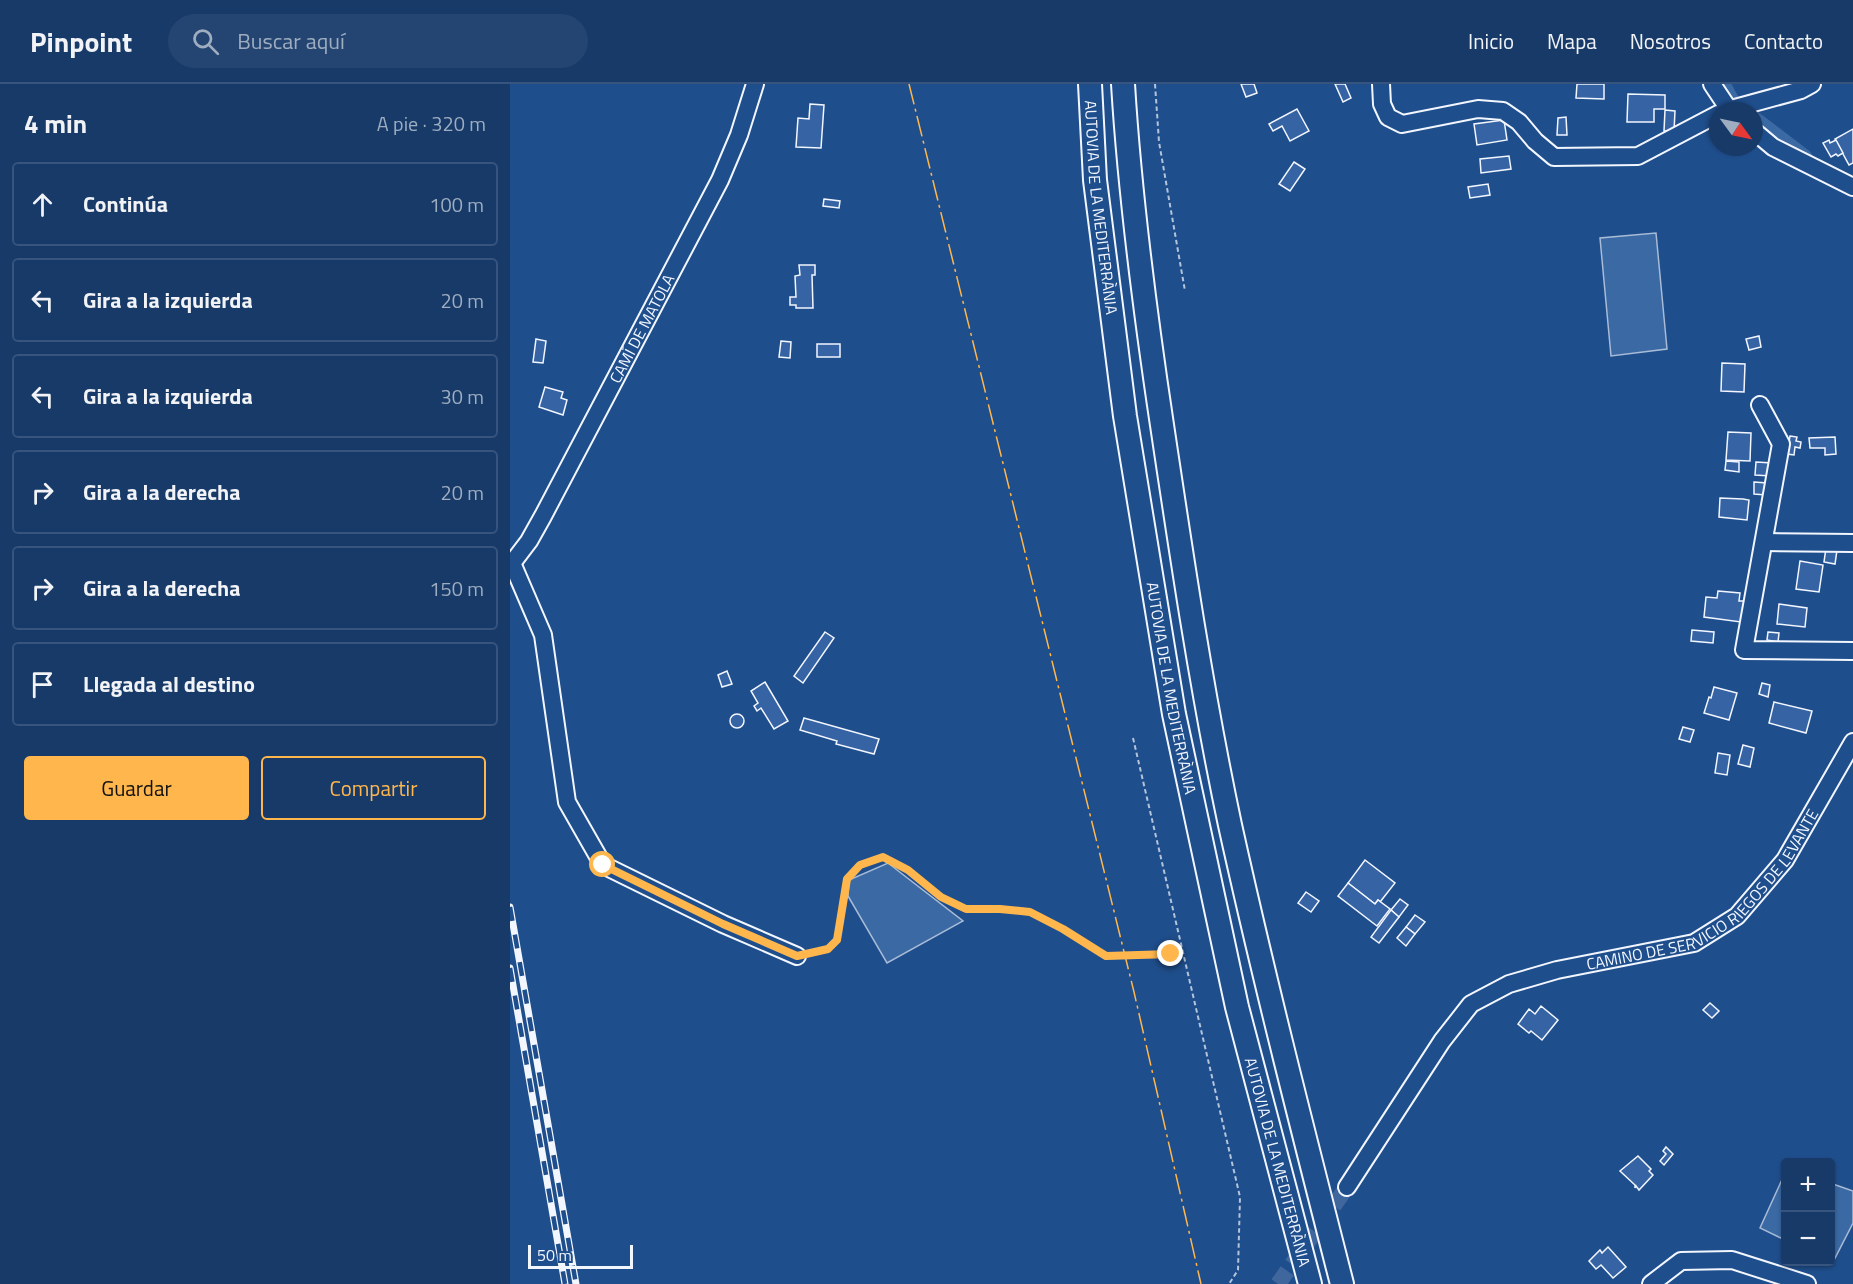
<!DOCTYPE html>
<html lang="es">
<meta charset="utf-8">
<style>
body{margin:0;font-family:"Titillium Web",sans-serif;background:#244571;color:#f1f3f6}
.controls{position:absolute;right:18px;bottom:18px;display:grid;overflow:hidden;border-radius:6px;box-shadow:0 2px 4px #0004}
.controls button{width:54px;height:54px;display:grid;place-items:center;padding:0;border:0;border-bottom:2px solid #36547d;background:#173a69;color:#f1f3f6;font:30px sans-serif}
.compass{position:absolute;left:1199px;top:18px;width:54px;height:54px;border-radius:50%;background:#173a69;box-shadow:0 2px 4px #0004;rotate:123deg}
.scale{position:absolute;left:18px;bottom:15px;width:105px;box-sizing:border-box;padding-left:6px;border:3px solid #f2f6ff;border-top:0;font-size:16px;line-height:21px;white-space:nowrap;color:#f2f6ff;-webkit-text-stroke:4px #1f4e8c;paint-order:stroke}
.stop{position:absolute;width:18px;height:18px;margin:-14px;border:4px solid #ffb74d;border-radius:50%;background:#fff}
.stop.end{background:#ffb74d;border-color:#fff;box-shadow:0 2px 6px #0008}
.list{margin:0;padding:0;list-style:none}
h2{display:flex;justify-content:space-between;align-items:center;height:78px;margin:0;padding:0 24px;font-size:26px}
h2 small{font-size:20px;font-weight:400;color:#9eadc0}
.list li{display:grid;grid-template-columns:39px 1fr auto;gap:18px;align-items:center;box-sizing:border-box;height:84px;margin:0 12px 12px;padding:0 12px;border:2px solid #36547d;border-radius:6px}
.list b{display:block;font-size:22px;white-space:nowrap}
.list em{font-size:20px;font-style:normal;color:#9eadc0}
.actions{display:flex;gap:12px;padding:18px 24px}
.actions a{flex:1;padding:14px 0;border:2px solid #ffb74d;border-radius:6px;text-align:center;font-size:21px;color:#ffb74d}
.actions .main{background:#ffb74d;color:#111}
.icon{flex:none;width:33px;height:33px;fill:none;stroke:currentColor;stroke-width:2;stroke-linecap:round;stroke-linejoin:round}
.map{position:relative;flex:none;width:1343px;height:1200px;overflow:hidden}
header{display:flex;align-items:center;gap:36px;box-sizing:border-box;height:84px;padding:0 30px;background:#173a69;border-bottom:2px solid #36547d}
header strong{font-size:28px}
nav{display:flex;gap:33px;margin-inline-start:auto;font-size:21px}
.search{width:420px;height:54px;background:#244571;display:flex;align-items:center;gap:15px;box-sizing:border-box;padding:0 21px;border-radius:33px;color:#9eadc0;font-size:22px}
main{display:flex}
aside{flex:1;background:#173a69}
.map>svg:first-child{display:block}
</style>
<header>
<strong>Pinpoint</strong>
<div class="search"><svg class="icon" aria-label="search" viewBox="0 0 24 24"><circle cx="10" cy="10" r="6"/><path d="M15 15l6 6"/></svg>Buscar aquí</div>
<nav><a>Inicio</a><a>Mapa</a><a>Nosotros</a><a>Contacto</a></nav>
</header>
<main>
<aside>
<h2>4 min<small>A pie · 320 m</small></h2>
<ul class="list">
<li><svg class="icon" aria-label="ahead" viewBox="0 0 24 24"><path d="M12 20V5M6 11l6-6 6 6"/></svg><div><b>Continúa</b></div><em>100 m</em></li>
<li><svg class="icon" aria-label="left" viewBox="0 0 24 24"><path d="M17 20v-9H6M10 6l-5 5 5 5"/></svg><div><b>Gira a la izquierda</b></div><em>20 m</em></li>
<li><svg class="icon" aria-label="left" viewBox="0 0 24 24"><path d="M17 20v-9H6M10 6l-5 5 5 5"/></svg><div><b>Gira a la izquierda</b></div><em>30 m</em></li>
<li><svg class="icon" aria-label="right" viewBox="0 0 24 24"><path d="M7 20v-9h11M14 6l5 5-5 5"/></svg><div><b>Gira a la derecha</b></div><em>20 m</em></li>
<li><svg class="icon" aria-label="right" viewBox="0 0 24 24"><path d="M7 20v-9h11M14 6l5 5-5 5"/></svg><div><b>Gira a la derecha</b></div><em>150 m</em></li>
<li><svg class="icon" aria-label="arrive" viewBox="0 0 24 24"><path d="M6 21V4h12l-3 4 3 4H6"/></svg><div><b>Llegada al destino</b></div></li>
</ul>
<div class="actions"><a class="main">Guardar</a><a>Compartir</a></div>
</aside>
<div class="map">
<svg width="1343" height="1200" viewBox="0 0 1343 1200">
<rect width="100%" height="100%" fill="#1f4e8c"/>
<!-- water -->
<g fill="#3b69a3" stroke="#a8bbd7" stroke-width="1.5">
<polygon points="1146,149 1157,265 1101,272 1090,154"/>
<polygon points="378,779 453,837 377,879 338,812 339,796"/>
<polygon points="1275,1089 1275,1156 1250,1144"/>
<polygon points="1320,1099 1343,1107 1343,1139 1323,1178 1320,1177"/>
</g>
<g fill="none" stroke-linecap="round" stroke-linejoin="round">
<!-- canal -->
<g stroke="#3b69a3" stroke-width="15">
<polyline points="1213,0 1221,15"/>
<polyline points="1245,35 1295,73"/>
</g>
</g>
<!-- building -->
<g fill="#3563a3" stroke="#f2f6ff" stroke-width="1.5">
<polygon points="731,0 744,0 747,9 736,13"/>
<polygon points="825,0 835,0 841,14 833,18"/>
<polygon points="1067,0 1094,0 1094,15 1066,14"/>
<polygon points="1118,10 1155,11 1155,25 1144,25 1144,38 1117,38"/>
<polygon points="300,20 314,21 311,64 286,63 288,34 299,35"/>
<polygon points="787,25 799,47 780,57 772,42 763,47 759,40"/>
<polygon points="1155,26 1165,27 1164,47 1154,47"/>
<polygon points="1056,33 1057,51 1047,51 1048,34"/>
<polygon points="994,36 997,56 967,61 964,40"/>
<polygon points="1343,45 1343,79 1339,81 1325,55"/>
<polygon points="1319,56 1320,59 1326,56 1333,69 1328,72 1326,70 1321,73 1313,59"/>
<polygon points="999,72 1001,85 971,89 970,75"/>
<polygon points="784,78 795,85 780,107 769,100"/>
<polygon points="978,100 980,111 960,114 958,103"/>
<polygon points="314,115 330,117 329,124 313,122"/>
<polygon points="289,181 305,181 305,191 302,191 303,224 286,224 286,221 280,221 280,213 286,213 285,192 290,191"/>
<polygon points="1249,252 1251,263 1239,266 1236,255"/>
<polygon points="26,255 36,257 33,279 23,278"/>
<polygon points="271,257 281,258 280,274 269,273"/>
<rect x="307" y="260" width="23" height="13"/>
<polygon points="1212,279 1235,280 1234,308 1211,307"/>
<polygon points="35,303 53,308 51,314 57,316 53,331 29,323"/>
<polygon points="1218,348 1241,349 1240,377 1216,376"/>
<polygon points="1280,352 1287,353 1286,357 1291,358 1290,364 1285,363 1284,371 1277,370"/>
<polygon points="1325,353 1326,370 1315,371 1315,364 1300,364 1299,354"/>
<polygon points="1216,377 1229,378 1229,388 1215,386"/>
<polygon points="1246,378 1262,379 1261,392 1245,391"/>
<polygon points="1244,398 1257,399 1256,411 1244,410"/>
<polygon points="1210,414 1233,415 1239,416 1237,436 1209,433"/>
<polygon points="1316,464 1327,466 1325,480 1314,478"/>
<polygon points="1290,477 1313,481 1309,508 1286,505"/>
<polygon points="1208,507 1230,509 1229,517 1234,517 1231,538 1194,533 1196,513 1207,514"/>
<polygon points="1269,520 1297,524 1295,543 1267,540"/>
<polygon points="1182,546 1204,548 1203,559 1181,557"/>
<polygon points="315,548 324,554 293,599 284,592"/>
<polygon points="1258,548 1269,549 1268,558 1257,556"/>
<polygon points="217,587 222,600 212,603 208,591"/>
<polygon points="255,598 278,637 264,645 251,624 247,627 244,622 248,619 241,607"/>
<polygon points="1252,599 1260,601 1258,613 1249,610"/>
<polygon points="1204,603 1227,609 1219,636 1194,629 1199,613 1201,614"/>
<polygon points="1264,618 1302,627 1296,649 1259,639"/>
<circle cx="227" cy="637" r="7"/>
<polygon points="294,634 369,655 364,670 326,660 327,657 290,646"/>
<polygon points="1173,643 1184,646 1180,658 1169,655"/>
<polygon points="1233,661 1244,664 1240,683 1228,680"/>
<polygon points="1208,669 1220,671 1217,691 1205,689"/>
<polygon points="855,776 885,799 870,818 868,816 865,820 838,799"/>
<polygon points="838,799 865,820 868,816 880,825 867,842 828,812"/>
<polygon points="796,808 809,817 801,828 788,819"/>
<polygon points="890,815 898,821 889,833 881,826"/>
<polygon points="881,826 889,833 869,859 861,853"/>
<polygon points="905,831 915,838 905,850 896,843"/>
<polygon points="896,843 905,850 896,862 887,854"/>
<polygon points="1200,919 1209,927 1202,934 1193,926"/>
<polygon points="1031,922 1048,936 1032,956 1021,947 1019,949 1008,940 1019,925 1025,930"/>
<polygon points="1156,1063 1163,1070 1154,1081 1150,1077 1156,1070 1153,1067"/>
<polygon points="1128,1072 1141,1085 1139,1087 1143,1091 1129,1106 1126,1102 1125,1104 1125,1101 1110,1087"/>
<polygon points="1098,1163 1116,1183 1103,1194 1091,1181 1086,1185 1079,1177 1090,1166 1092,1169"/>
</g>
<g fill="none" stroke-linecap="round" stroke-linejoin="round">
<!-- minor-tunnel -->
<polyline stroke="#3f679d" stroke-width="16" stroke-dasharray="16 8" stroke-linecap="butt" points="768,1200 837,1103"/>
<!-- minor casing -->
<g stroke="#f2f6ff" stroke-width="20">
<g id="minor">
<polyline points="871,0 872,20 878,33 892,40 968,25 993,27 1009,38 1025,57 1044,73 1128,72 1208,30"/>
<polyline points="1202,0 1220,27"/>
<polyline points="1214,27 1291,6 1302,0"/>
<polyline points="1244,47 1263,63 1343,103"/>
<polyline points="1250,321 1271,360 1234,566 1343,567"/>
<polyline points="1254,458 1343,459"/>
<polyline points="2,479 33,551 57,718 93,781 213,840 287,872"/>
<path id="s1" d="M 0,482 L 19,457 L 33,432 L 210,96 L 229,51 L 245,0"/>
<path id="s2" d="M 837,1103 L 932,957 L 961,920 L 999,900 L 1047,886 L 1184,859 L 1227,832 L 1275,776 L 1343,658"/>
<polyline points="1141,1200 1171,1177 1222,1176 1297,1200"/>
</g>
</g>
<!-- highway casing -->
<g stroke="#f2f6ff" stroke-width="26">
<g id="highway">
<path id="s3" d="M 580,0 L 585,96 L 615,332 L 664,630 L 727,923 L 800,1200"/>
<path d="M 613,0 C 620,114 635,228 652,341 C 672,475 692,609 720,741 C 754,895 793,1047 832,1200"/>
</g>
</g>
<!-- path -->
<g stroke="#b3c4dc" stroke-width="2" stroke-dasharray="4.5 3" stroke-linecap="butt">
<polyline points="645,0 649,58 675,207"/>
<polyline points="623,654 730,1113 728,1186 719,1200"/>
<polyline points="302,868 318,865 327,856 337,795 350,781 373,773 398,786 431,813 456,825 490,825 520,828 553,845 596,872 632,872 661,870 672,866"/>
</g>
<!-- minor -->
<use href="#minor" stroke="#1f4e8c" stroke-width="16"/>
<!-- highway -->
<use href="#highway" stroke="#1f4e8c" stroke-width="22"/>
<!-- rail casing -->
<g stroke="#f2f6ff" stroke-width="7">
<g id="rail">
<polyline points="0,823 66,1200"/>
<polyline points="0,884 55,1200"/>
</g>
</g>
<!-- rail -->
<use href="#rail" stroke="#1f4e8c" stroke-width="4.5" stroke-dasharray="14" stroke-linecap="butt"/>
<!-- power -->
<polyline stroke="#ffb74d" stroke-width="1.5" stroke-dasharray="21 4.5 3 4.5" stroke-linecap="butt" points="399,0 624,908 691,1200"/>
</g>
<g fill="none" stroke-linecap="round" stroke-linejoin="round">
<!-- route -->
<polyline stroke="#ffb74d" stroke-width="8" points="93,781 213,840 287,872 318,865 327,856 337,795 350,781 373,773 398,786 431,813 456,825 490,825 520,828 553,845 596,872 661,870"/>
</g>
<g text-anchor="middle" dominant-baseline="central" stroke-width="4.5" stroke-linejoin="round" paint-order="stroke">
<!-- street labels -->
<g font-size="16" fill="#f2f6ff" stroke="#1f4e8c">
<text stroke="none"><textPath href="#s3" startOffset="124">AUTOVIA DE LA MEDITERRÀNIA</textPath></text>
<text stroke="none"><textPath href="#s1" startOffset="272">CAMÍ DE MATOLA</textPath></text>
<text stroke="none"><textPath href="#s3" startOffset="610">AUTOVIA DE LA MEDITERRÀNIA</textPath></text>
<text stroke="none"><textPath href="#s2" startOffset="490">CAMINO DE SERVICIO RIEGOS DE LEVANTE</textPath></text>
<text stroke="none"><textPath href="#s3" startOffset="1096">AUTOVIA DE LA MEDITERRÀNIA</textPath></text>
</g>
</g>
</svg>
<div class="controls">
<button>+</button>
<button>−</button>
</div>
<svg class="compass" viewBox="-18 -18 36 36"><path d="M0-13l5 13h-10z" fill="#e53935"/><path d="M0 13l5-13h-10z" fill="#9eadc0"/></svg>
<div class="scale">50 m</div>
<div class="stop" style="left:93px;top:781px"></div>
<div class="stop end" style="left:661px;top:870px"></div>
</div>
</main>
